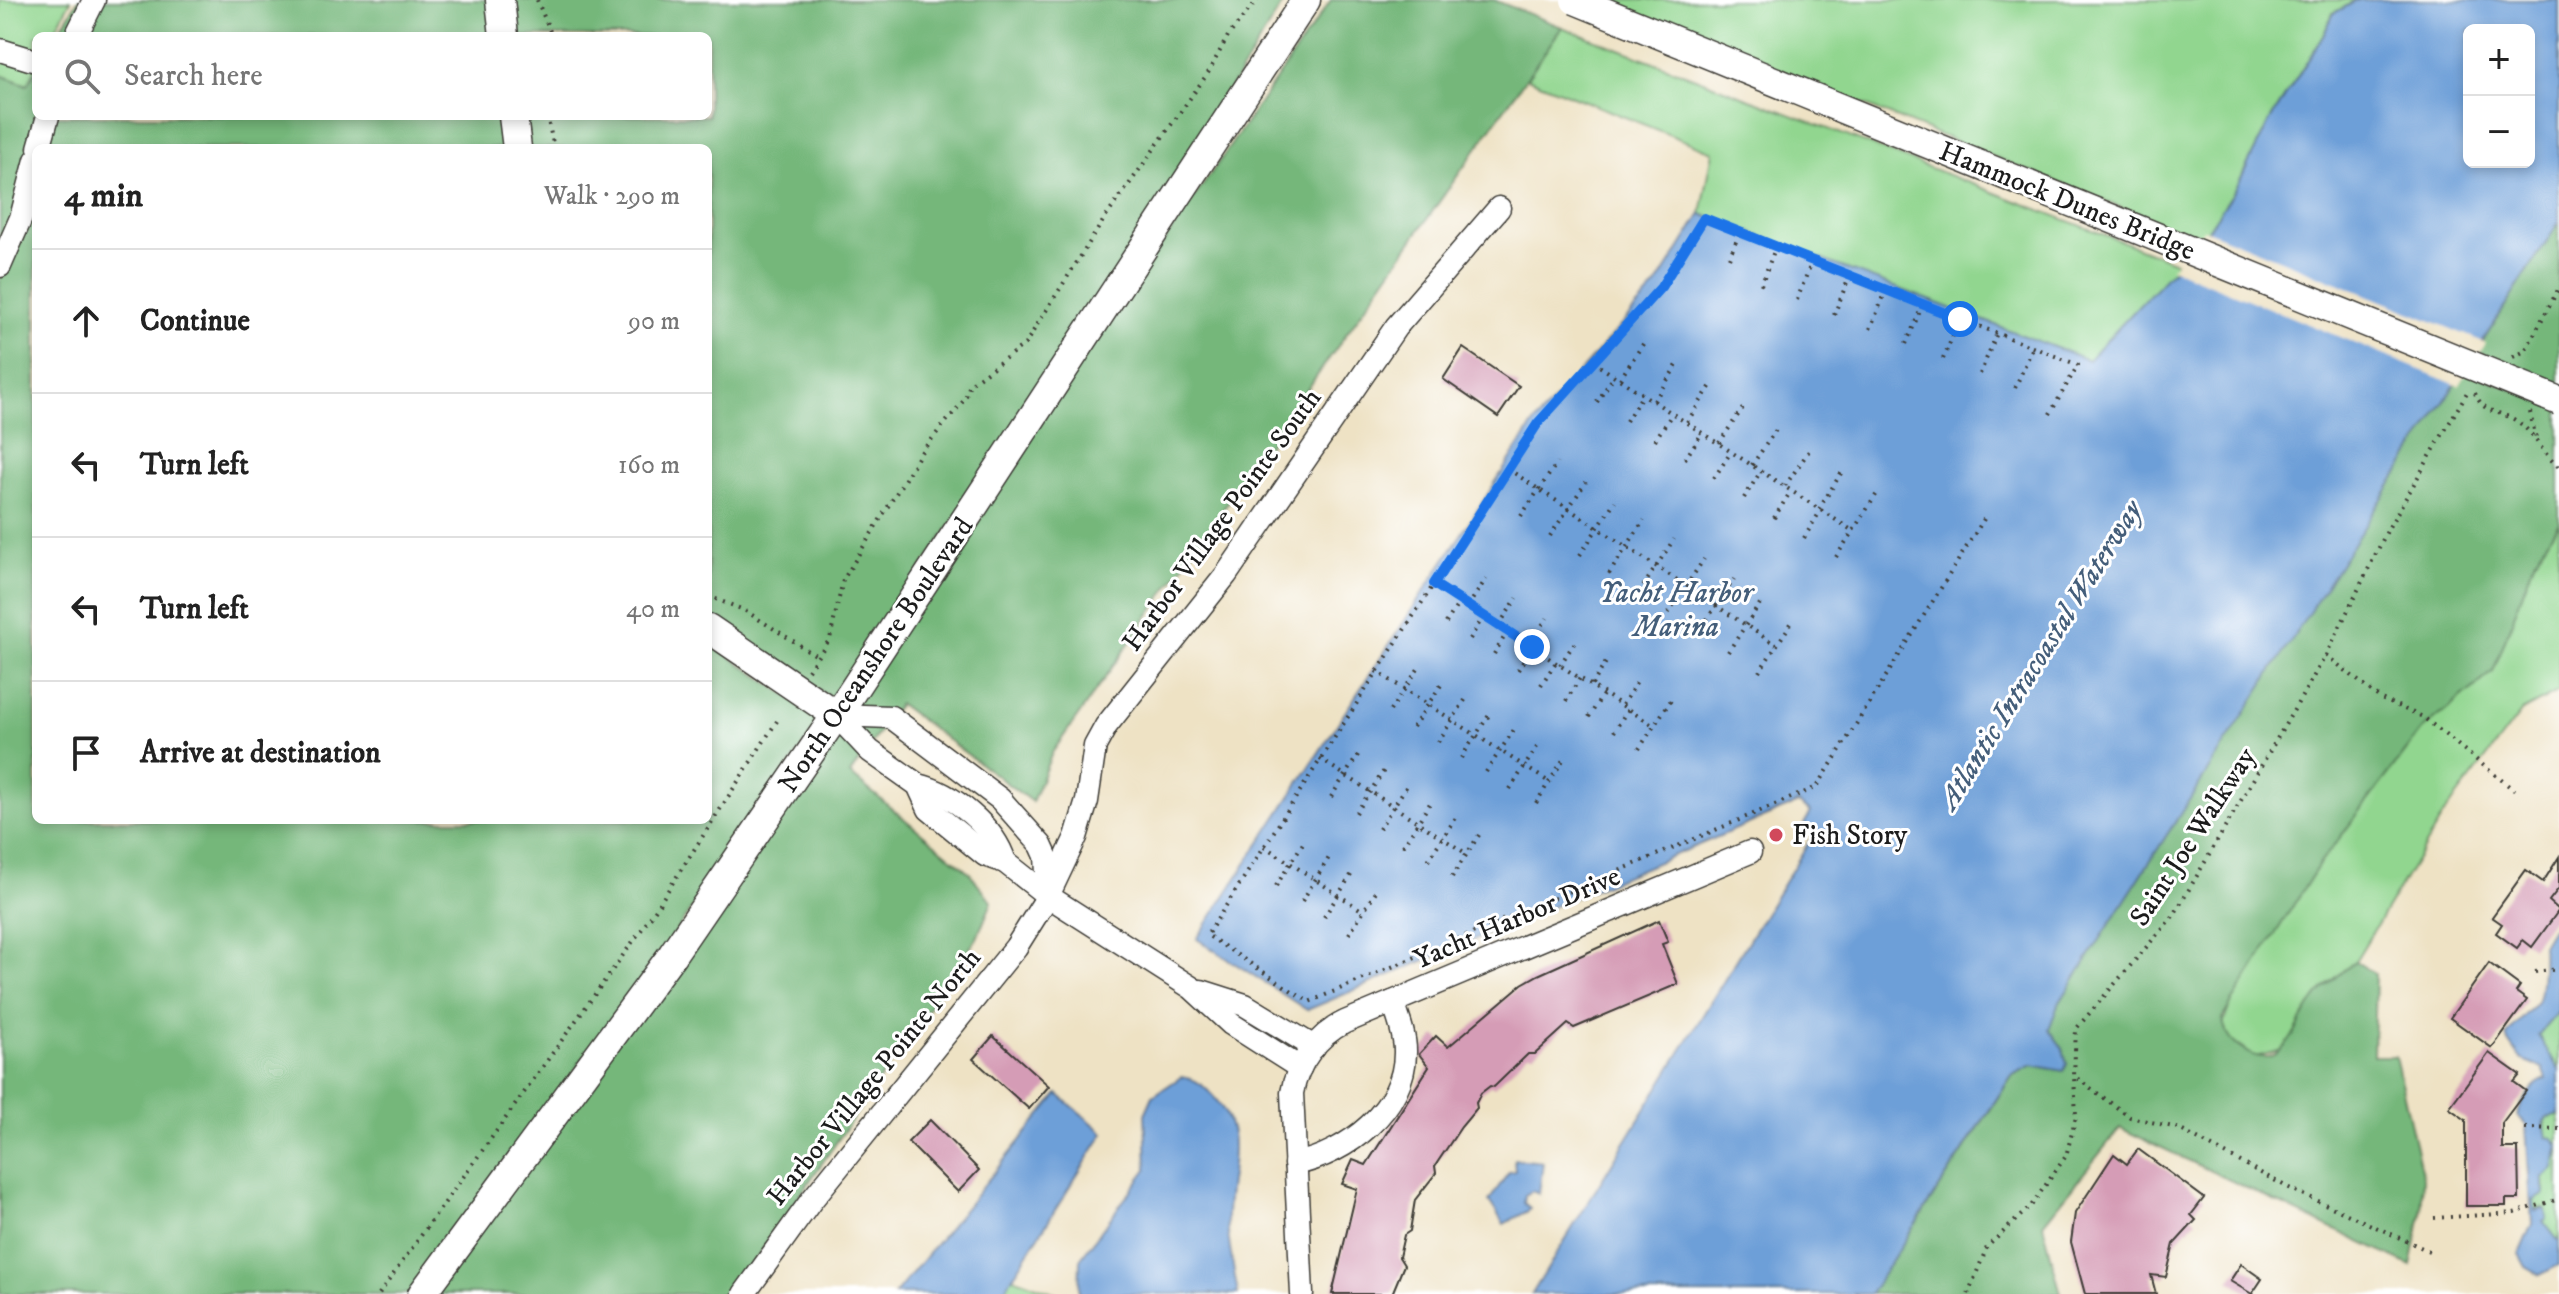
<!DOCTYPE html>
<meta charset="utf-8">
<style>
body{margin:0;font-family:"IM FELL DW Pica",serif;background:#f2f2f2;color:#222}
.controls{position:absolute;right:24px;top:24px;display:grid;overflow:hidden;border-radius:12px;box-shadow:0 4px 12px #0003}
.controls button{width:72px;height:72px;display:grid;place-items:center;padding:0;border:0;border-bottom:2px solid #e0e0e0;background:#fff;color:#222;font:40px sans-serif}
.stop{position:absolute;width:24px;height:24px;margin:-18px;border:6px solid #1a73e8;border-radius:50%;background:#fff}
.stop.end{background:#1a73e8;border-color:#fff;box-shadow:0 2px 8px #0008}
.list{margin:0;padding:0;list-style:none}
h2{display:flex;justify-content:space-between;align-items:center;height:104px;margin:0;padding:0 32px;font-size:34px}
h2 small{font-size:26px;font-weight:400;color:#767676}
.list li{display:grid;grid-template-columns:52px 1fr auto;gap:24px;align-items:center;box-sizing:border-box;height:144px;padding:0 32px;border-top:2px solid #e0e0e0}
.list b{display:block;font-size:30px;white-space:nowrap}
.list em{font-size:26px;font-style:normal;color:#767676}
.icon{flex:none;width:44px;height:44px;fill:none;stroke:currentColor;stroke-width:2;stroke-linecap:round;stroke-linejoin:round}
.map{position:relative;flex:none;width:2559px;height:1294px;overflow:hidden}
.search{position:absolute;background:#fff;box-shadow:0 4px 12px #0003;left:32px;top:32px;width:680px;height:88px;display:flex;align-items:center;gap:20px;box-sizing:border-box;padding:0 28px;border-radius:12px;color:#767676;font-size:30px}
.panel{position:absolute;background:#fff;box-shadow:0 4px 12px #0003;left:32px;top:144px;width:680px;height:680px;border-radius:12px}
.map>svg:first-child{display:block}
</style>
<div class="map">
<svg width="2559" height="1294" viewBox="0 0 2559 1294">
<rect width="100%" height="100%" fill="#fff"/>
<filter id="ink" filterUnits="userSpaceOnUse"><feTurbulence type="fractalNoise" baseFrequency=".0125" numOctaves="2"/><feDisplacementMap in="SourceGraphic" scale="16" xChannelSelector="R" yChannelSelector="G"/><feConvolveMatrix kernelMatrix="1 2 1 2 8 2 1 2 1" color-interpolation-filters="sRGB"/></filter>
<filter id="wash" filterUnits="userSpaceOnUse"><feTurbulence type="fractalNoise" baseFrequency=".006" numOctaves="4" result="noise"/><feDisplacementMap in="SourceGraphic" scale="32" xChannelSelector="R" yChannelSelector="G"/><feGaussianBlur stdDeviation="1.8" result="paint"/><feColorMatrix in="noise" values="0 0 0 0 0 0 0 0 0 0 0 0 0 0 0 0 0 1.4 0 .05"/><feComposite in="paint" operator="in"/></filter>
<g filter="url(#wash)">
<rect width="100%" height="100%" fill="#eee2c4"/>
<!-- green -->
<g fill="#91d68f" stroke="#567956" stroke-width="2">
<polygon points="0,0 71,0 52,36 36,36 36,68 28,85 0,75"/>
<polygon points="1604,0 2358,0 2333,13 2323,36 2269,122 2235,190 2201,240"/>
<polygon points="1562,27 2181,264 2088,360 1701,214 1713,152 1527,78"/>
<polygon points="2559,522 2559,691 2522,711 2446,811 2355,961 2316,997 2293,1040 2282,1050 2255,1057 2231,1041 2223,1024 2232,1000 2318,866 2422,730 2493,672 2534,562"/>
<polygon points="2559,962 2559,1070 2538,1035 2558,1012"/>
<path d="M 2559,1114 L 2559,1242 L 2543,1221 L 2544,1208 L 2534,1210 L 2534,1199 L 2545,1192 C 2543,1181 2544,1125 2547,1118 Z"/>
<polygon points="1013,1277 1058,1294 1002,1294"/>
</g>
<!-- forest -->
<g fill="#74b77a" stroke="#486a4b" stroke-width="2">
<polygon points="78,0 488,0 493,36 56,36"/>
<polygon points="511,0 1285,0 1089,318 834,700 708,615 708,148 528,148 525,116 708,116 708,36 515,36"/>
<polygon points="1331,0 1494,0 1562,27 1052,753 1032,802 899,704 850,774 969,872 992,902 977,938 732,1294 435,1294"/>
<polygon points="36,70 36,116 502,116 506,148 36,148 36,820 708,820 708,642 822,719 663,950 410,1294 0,1294 0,75 27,85"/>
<polygon points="2559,222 2559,384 2477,351"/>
<path d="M 2464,370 L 2559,408 L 2559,522 L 2534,562 L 2493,672 L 2422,730 L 2318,866 L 2223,1017 C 2223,1029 2230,1041 2240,1048 C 2284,1079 2295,1024 2314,1000 C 2325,985 2342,973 2355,961 L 2375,974 L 2373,1056 L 2395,1056 L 2423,1178 L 2421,1215 L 2411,1266 L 2120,1128 L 2043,1224 L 2061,1294 L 1870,1294 L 2013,1075 L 2032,1065 L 2063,1071 L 2067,1064 L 2063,1049 L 2049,1029 L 2058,1005 Z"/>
</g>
<!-- water -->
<g fill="#6d9fd8" stroke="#445e7a" stroke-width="2" fill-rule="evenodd">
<path d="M 2358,0 L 2559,0 L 2559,222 L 2058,1005 L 2049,1029 L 2063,1049 L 2067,1064 L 2063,1071 L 2032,1065 L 2012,1075 L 1870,1294 L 1532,1294 L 1815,832 L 1804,824 L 1811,812 L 1798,803 L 1307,1010 L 1197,939 L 1534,423 L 1656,286 L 1701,214 L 2088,360 L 2201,240 L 2235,190 L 2269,122 L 2323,36 L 2334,13 ZM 2469,30 L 2529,30 L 2529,162 L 2469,162 Z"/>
<path d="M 2559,917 L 2558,1012 L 2538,1035 L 2559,1070 L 2559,1114 L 2547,1118 L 2544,1124 L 2547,1137 L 2553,1138 L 2559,1146 L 2554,1168 L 2543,1179 L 2544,1195 L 2534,1200 L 2535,1211 L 2546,1209 L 2547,1218 L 2543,1221 L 2559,1242 L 2559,1265 L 2540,1275 L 2526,1267 L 2519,1254 L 2532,1224 L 2526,1125 L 2517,1116 C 2522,1101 2533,1082 2547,1079 L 2543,1068 L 2521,1059 L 2506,1037 C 2515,1023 2526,1015 2536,1003 C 2542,996 2543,955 2542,945 Z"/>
<path d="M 1181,1077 C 1195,1078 1203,1085 1212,1095 C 1249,1134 1226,1174 1227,1220 C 1228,1244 1234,1270 1238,1294 L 1079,1294 L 1080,1259 L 1147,1169 L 1145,1114 L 1153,1096 Z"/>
<polygon points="1058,1094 1104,1133 1002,1294 895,1294"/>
<polygon points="1514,1159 1543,1162 1539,1194 1532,1191 1525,1195 1524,1203 1530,1208 1528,1211 1504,1224 1489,1201 1509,1172 1515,1171"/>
</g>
<!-- pier -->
<polygon fill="#eee2c4" points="2204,229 2486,343 2459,386 2171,268"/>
<g id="blocks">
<!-- building -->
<g fill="#d59cb6">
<polygon points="1463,348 1519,386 1498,417 1443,379"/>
<polygon points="2559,857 2559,888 2549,901 2559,910 2532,947 2523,940 2517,948 2496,933 2502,924 2492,917 2526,870 2543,882"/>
<polygon points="1659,920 1668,942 1662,944 1678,984 1574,1028 1568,1024 1535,1054 1528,1054 1494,1087 1490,1086 1481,1093 1476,1103 1477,1108 1461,1127 1435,1166 1436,1173 1415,1200 1410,1231 1404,1235 1399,1257 1404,1265 1392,1294 1332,1294 1357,1189 1342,1184 1353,1160 1366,1165 1429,1067 1419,1054 1436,1036 1448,1047 1522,984 1538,975"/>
<polygon points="2489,963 2520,986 2516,992 2527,1000 2492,1048 2450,1018"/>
<polygon points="993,1036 1049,1086 1029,1109 973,1059"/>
<polygon points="2489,1053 2520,1075 2514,1082 2526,1091 2502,1123 2502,1148 2518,1148 2519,1199 2506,1199 2506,1206 2466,1206 2466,1120 2449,1108"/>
<polygon points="930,1120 979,1170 958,1192 908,1142"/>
<polygon points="2138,1149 2204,1198 2191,1215 2196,1220 2174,1244 2166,1277 2151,1275 2156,1294 2085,1294 2071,1242 2075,1213 2114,1154 2127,1164"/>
<polygon points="2241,1264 2262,1279 2252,1294 2230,1281"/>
</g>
</g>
</g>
<g filter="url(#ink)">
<use href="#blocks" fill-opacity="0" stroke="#3c3a35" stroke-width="2"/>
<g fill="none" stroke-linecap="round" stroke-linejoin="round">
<!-- minor casing -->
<g stroke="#3c3a35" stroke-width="25">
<g id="minor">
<polyline points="76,36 94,0"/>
<polyline points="0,50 36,61"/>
<polyline points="39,148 48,116"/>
<polyline points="0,266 21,218 36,160"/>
<polyline points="836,715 870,751 918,785 929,809 985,855 1005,862 1048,896 1192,988 1231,1024 1300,1068"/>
<polyline points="836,715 891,717 1000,799 1041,845 1046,856 1048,890"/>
<path d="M 918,785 C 953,793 995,828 1005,862"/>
<polyline points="1201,991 1245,1005 1314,1047"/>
<path d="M 1295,1164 C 1346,1154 1406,1109 1405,1051 C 1405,1034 1398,1018 1393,1002"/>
<polyline points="744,1294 811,1201 1016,947 1048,896 1076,837 1087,801 1095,746 1106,726 1226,575 1396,327 1499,208"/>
<path d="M 1302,1294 L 1292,1093 C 1297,1063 1318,1035 1345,1022 L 1750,852"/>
</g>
</g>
<!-- major casing -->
<g stroke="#3c3a35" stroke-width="31">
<g id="major">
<polyline points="500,0 504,36"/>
<polyline points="513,116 517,148"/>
<polyline points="708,628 836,715"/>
<polyline points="422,1294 672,955 852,692 1306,0"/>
</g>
</g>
<!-- path -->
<g stroke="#3c3a35" stroke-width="4" stroke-dasharray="2 6" stroke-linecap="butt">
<polyline points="537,0 552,36"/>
<polyline points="547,116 554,148"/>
<polyline points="1729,258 1740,232"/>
<polyline points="1761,285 1776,246"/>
<polyline points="1797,300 1812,261"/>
<polyline points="1834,315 1850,275"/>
<polyline points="1870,329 1886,291"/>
<polyline points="1906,344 1923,304"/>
<polyline points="2513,357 2525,351 2559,288"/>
<polyline points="1943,359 1960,319"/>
<polyline points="1593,362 1853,531"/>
<polyline points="1980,374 1997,333"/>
<polyline points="1620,379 1645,341"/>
<polyline points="2015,388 2033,347"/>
<path d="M 2475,393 C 2484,415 2499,410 2515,420 C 2534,431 2542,454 2559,467"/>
<polyline points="1654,401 1679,362"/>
<polyline points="1597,402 1614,376"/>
<polyline points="2530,412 2536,439"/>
<polyline points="1626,421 1643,394"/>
<polyline points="1687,422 1712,384"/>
<polyline points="1655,440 1672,414"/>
<polyline points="1719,443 1745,405"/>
<polyline points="1685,459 1702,433"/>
<polyline points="1752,465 1778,427"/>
<polyline points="1508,469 1776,645"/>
<polyline points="1714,478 1731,452"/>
<polyline points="1785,486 1811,448"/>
<polyline points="1744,498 1761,471"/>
<polyline points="1819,509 1843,470"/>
<polyline points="1521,516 1557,463"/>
<polyline points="1774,518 1791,491"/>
<polyline points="1984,519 1817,787 1309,1002 1207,935 1538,423 1661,287 1704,218 2078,365 2047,419"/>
<polyline points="1550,536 1586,482"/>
<polyline points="1804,538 1821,510"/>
<polyline points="1580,555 1615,501"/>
<polyline points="1836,557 1878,492"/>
<polyline points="1609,574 1644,520"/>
<polyline points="1434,584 1654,726"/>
<polyline points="1639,593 1674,539"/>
<polyline points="708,596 744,610 817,656"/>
<polyline points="1468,606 1486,579"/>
<polyline points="1668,613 1704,559"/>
<polyline points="1446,623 1460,601"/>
<polyline points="1499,625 1517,598"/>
<polyline points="1698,633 1734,579"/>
<polyline points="1470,639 1483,617"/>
<polyline points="1529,645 1547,618"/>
<polyline points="1728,652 1763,599"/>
<polyline points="1494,654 1508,631"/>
<polyline points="2326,655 2381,699 2423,717 2514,790"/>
<polyline points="1560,665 1577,639"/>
<polyline points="808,670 830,639 843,580 922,451 965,399 970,384 1025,344 1103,221 1208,73 1228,36 1257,0"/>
<polyline points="1518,670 1532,647"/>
<polyline points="1376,671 1549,782"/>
<polyline points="1759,672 1794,619"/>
<polyline points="1541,685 1556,662"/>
<polyline points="1592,685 1608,659"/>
<polyline points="1566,701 1580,678"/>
<polyline points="1622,705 1639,679"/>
<polyline points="1390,711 1420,666"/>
<polyline points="1589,717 1604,693"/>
<polyline points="1413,727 1443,682"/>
<polyline points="1614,732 1628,709"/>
<polyline points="1438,742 1467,697"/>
<polyline points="1639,749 1671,700"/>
<polyline points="1461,758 1491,712"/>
<polyline points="1320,759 1467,854"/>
<polyline points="1486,772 1515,728"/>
<polyline points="1510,789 1539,744"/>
<polyline points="1331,797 1360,752"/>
<polyline points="1536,803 1563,760"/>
<polyline points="1356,813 1385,769"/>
<polyline points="1379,829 1408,784"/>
<polyline points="1264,846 1363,911"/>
<polyline points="1403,846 1432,800"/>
<polyline points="1428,860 1457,816"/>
<polyline points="1452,877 1481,832"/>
<polyline points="1276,886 1305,840"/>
<polyline points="1302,901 1330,856"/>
<polyline points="1324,917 1353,872"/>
<polyline points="1349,934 1378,888"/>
<polyline points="2535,972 2559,969"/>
<polyline points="2525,1128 2559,1129"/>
<polyline points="2434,1218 2514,1213 2559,1199"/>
<polyline points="2429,1251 2287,1187 2177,1128 2130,1117 2074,1076 2076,1029 2174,915 2326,655 2389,527 2469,389"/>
<polyline points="379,1294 652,915 777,721"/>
<polyline points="1968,1294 1987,1247 2031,1206 2066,1156 2076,1117 2074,1076"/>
</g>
<!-- minor -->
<use href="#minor" stroke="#fff" stroke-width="22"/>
<!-- major -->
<use href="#major" stroke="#fff" stroke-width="28"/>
<!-- major-bridge casing -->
<g stroke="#3c3a35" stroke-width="31" stroke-linecap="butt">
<polyline id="major-bridge" points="1575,0 2559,401"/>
</g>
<!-- major-bridge -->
<use href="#major-bridge" stroke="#fff" stroke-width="28"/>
</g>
</g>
<g fill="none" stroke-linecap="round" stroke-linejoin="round" filter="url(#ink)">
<!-- route -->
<polyline stroke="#1a73e8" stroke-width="10" points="1532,647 1434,584 1538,423 1661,287 1704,218 1960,319"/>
</g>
<!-- markers -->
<circle fill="#d1495b" stroke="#fff" stroke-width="3" cx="1776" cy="835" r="8"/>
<g text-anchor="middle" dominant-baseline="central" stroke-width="6" stroke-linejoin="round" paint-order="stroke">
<!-- street labels -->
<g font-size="28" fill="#1c1c1c" stroke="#fff">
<text transform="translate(2067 201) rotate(22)">Hammock Dunes Bridge</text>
<text transform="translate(1222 520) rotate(-54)">Harbor Village Pointe South</text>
<text transform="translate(876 655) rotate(-56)">North Oceanshore Boulevard</text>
<text transform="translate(2193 837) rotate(-57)">Saint Joe Walkway</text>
<text transform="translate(1517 918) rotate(-23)">Yacht Harbor Drive</text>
<text transform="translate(874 1077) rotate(-51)">Harbor Village Pointe North</text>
</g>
<!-- poi labels -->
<g font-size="28" fill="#1c1c1c" stroke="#fff" text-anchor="start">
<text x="1792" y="835">Fish Story</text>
</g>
<!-- water labels -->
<g font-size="30" font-style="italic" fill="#445e7a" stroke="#fff">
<text x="1676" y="593">Yacht Harbor<tspan x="1676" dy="34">Marina</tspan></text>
<text transform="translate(2041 655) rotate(-58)">Atlantic Intracoastal Waterway</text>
</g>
</g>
</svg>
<div class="controls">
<button>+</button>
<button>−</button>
</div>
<div class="stop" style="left:1960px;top:319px"></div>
<div class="stop end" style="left:1532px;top:647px"></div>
<div class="search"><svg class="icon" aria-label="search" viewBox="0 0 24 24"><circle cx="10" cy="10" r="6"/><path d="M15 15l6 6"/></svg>Search here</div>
<section class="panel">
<h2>4 min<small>Walk · 290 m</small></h2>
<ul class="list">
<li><svg class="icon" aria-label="ahead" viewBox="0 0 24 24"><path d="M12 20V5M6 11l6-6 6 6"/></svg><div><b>Continue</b></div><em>90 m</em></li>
<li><svg class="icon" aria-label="left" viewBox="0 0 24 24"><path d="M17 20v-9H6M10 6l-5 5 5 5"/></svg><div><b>Turn left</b></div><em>160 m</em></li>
<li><svg class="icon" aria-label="left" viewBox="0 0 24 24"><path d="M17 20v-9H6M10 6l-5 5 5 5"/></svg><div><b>Turn left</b></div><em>40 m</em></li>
<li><svg class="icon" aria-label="arrive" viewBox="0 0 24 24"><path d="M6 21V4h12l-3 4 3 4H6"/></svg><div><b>Arrive at destination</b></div></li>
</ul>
</section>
</div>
